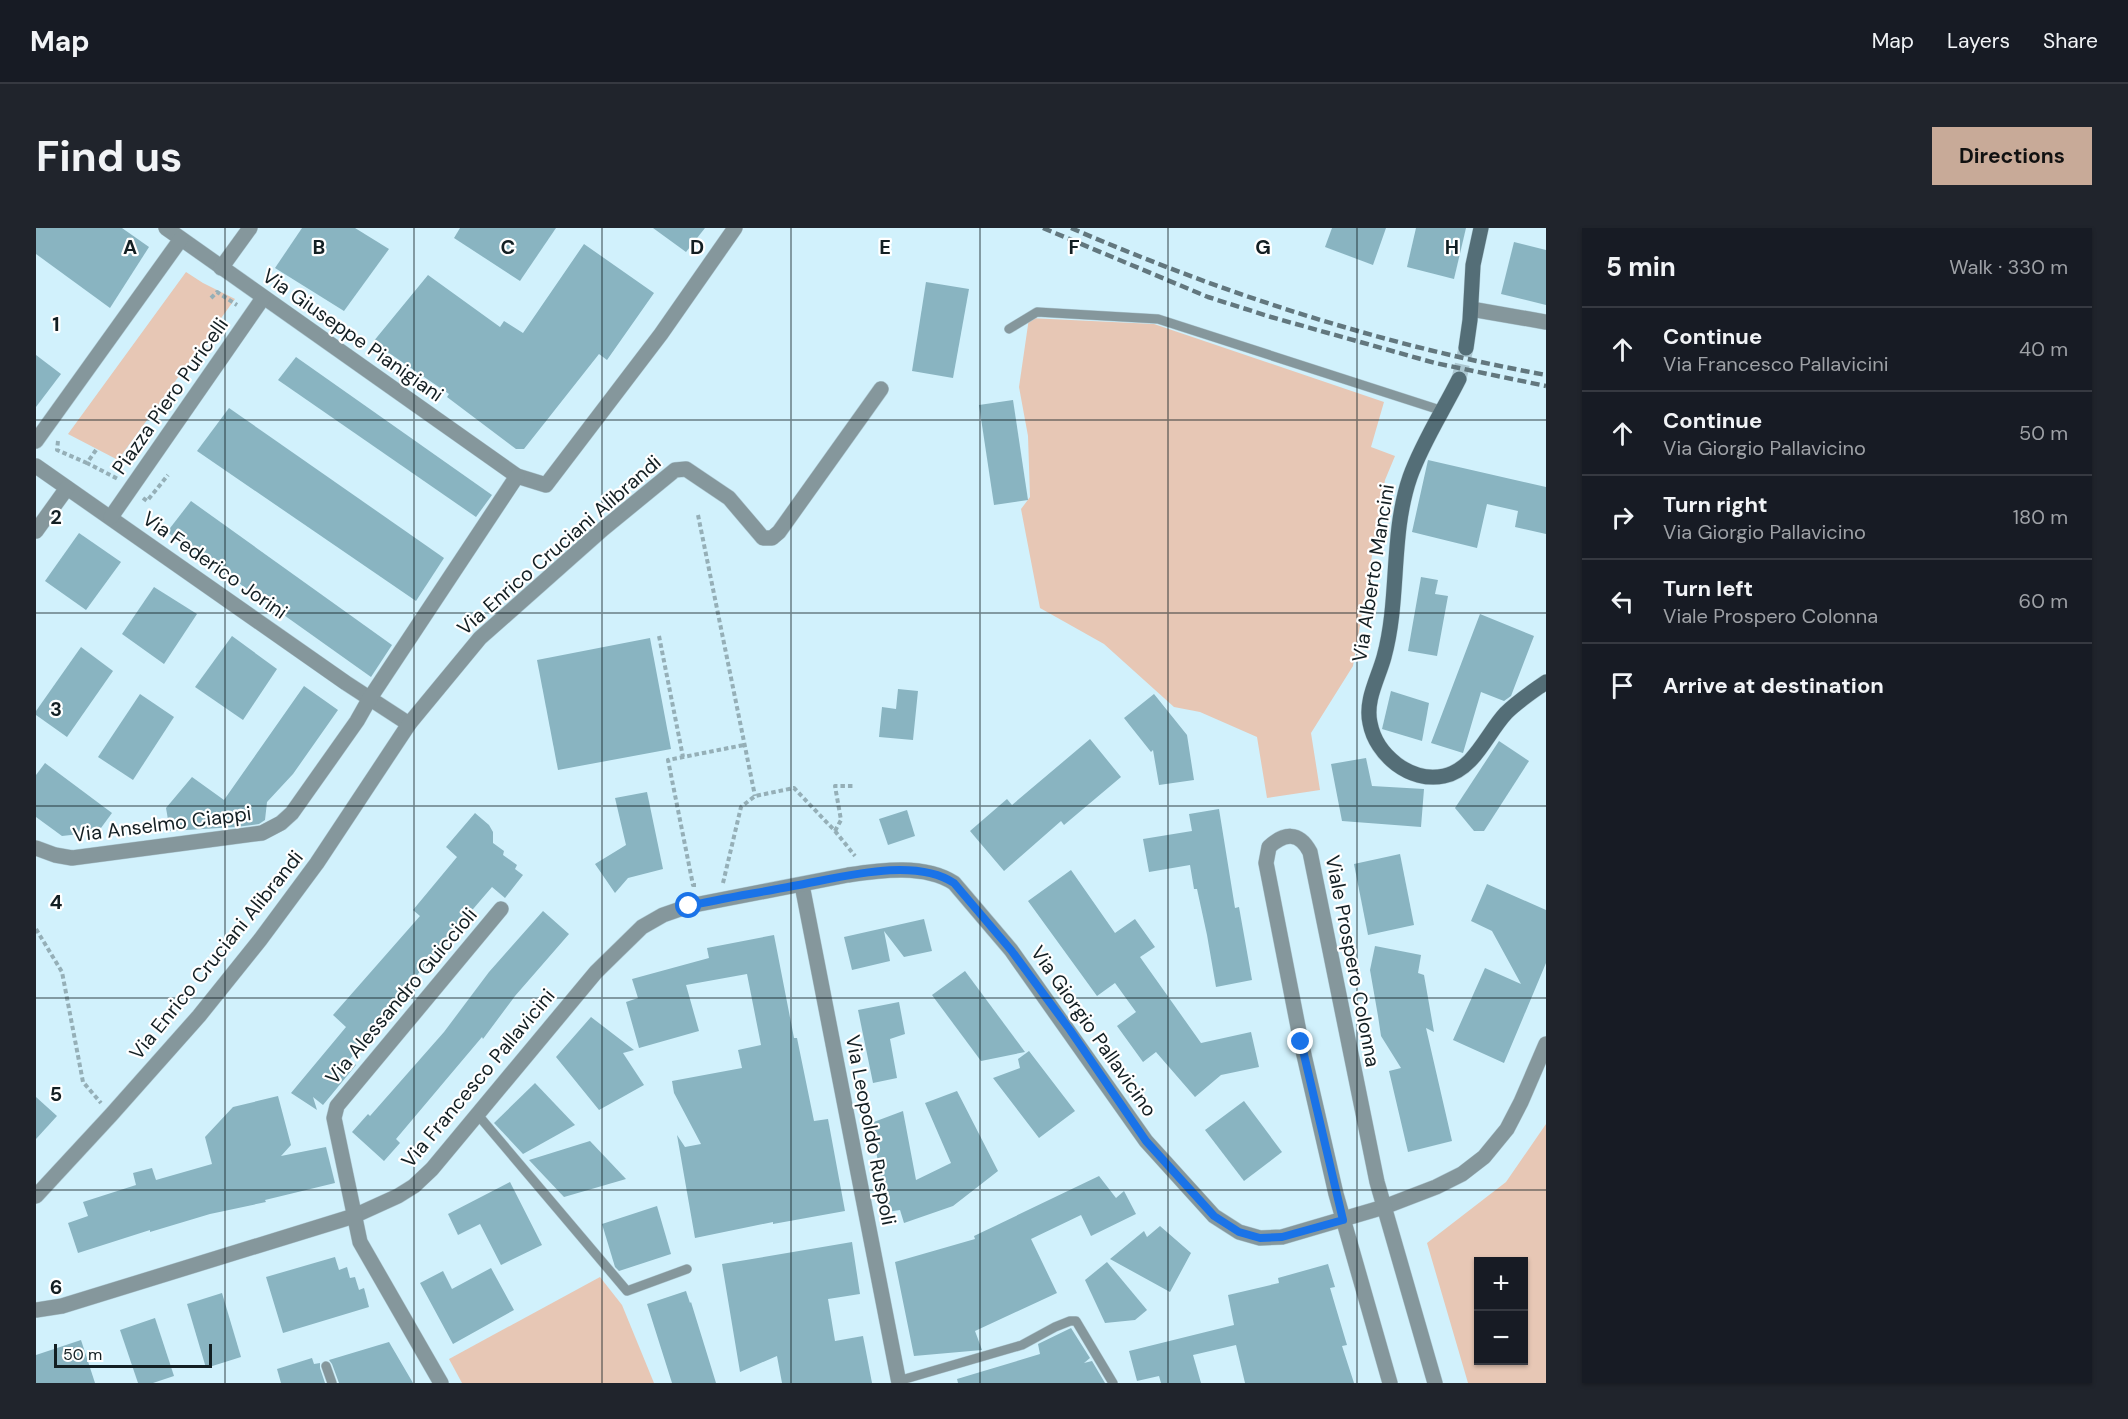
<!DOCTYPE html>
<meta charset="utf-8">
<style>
body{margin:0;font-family:"DM Sans",sans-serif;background:#20242c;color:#f1f3f6}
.controls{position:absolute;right:18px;bottom:18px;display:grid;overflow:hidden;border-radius:0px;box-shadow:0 2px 4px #0004}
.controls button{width:54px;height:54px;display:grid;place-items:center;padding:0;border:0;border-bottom:2px solid #363941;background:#171b24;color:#f1f3f6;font:30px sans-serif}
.scale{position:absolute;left:18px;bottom:15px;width:158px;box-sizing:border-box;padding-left:6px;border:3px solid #131f23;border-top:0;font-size:16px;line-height:21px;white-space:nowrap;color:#131f23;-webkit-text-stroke:4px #fff;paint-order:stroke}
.stop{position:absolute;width:18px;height:18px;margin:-14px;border:4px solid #1a73e8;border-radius:50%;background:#fff}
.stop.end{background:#1a73e8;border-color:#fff;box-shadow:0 2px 6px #0008}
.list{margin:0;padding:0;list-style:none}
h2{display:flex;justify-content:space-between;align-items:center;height:78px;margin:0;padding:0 24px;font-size:26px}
h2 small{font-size:20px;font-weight:400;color:#9ea1a6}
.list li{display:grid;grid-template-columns:39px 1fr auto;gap:18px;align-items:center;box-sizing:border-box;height:84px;padding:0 24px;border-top:2px solid #363941}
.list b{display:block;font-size:22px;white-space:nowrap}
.list p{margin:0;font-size:20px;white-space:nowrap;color:#9ea1a6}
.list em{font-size:20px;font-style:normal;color:#9ea1a6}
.icon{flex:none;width:33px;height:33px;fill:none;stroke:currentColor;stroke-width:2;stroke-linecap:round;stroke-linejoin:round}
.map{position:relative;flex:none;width:1510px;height:1155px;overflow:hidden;border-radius:0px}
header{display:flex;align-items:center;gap:36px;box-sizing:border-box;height:84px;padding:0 30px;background:#171b24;border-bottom:2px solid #363941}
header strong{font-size:28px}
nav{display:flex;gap:33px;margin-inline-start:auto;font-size:21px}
.intro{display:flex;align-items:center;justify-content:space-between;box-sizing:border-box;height:144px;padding:0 36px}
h1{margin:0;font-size:42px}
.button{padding:15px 27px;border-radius:0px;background:#c8aa98;color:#111;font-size:21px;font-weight:700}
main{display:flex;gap:36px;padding:0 36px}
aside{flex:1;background:#171b24;border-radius:0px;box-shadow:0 2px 4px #0004}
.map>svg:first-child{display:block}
</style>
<header>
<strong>Map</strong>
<nav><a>Map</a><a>Layers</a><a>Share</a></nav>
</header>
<div class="intro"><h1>Find us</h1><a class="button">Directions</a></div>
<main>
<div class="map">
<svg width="1510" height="1155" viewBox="0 0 1510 1155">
<rect width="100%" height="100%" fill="#d1f1fc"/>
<!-- green -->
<g fill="#e7c7b5" fill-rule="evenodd">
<polygon points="150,44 167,55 199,71 82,232 32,206"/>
<polygon points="993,90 1118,96 1348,174 1335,219 1359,228 1349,252 1317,438 1275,505 1284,562 1231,570 1221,509 1164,484 1138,479 1068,416 1004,380 985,281 994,269 992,208 983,159"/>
<path d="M 1510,896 L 1510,1155 L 1432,1155 L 1391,1015 L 1470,954 ZM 1442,1034 L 1488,1034 L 1488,1132 L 1442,1132 Z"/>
<polygon points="564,1049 586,1077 618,1155 426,1155 413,1131"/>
</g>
<!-- building -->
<g fill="#89b4c1">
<polygon points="0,0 86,0 113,19 74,80 0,26"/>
<polygon points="266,0 319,0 353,21 308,83 239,40"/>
<polygon points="424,0 520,0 484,53 418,10"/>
<polygon points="617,0 669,0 650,24"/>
<polygon points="1296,0 1350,0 1337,37 1289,19"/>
<polygon points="1380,0 1430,0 1418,51 1371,39"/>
<polygon points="1478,14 1510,22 1510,77 1465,66"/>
<polygon points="548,16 618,65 571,132 563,126 488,221 480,221 411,169 413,166 337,114 392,47 464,99 468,93 487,105"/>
<polygon points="890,54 933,61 917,150 876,143"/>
<polygon points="0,127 25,146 0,179"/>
<polygon points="260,129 456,267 440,289 242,152"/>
<polygon points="977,172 992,272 958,277 943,177"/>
<polygon points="193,180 408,330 380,373 161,223"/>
<polygon points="1392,232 1510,259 1510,306 1479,299 1482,283 1451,276 1441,320 1376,304"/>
<polygon points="155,273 356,417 335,449 131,304"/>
<polygon points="43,305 85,334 50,382 9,353"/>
<polygon points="1385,349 1402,352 1399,366 1412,368 1401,428 1372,423"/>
<polygon points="118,359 161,386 128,436 86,406"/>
<polygon points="1444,386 1498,408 1475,468 1468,473 1445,464 1427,525 1395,515"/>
<polygon points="196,408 241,441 207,492 159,459"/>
<polygon points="614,410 635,521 522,542 501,432"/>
<polygon points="45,419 77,443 31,509 0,487 0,483"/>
<polygon points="268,458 302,482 257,546 231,574 229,592 223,596 200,599 134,603 130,580 156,549 188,572"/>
<polygon points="862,461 882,463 877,512 843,509 846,479 860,481"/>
<polygon points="1355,463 1393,475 1386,513 1346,501"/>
<polygon points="104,466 138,489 97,552 62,529"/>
<polygon points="1118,466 1151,507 1158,552 1123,557 1117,522 1115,524 1088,490"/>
<polygon points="1054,511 1085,549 1028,597 1025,593 968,643 934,603 971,571 976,577"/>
<polygon points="1463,513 1493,533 1448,603 1438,603 1419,580"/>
<polygon points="1330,530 1336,558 1388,561 1385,599 1306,593 1295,536"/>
<polygon points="9,535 76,585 62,604 26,608 0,589 0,547"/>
<polygon points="611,564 627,641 592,650 579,665 559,636 590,617 579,570"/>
<polygon points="1183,581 1199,680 1203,679 1216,752 1180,759 1171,707 1161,661 1158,661 1154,637 1113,644 1107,611 1156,603 1153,586"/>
<polygon points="871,582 879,608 852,617 843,591"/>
<polygon points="439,585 453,597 457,604 457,615 468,623 467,627 481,637 479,641 487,647 469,670 456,659 395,730 356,778 358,780 313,832 320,837 287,877 277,869 281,882 255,865 310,799 297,787 384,688 377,682 421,629 410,619"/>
<polygon points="1364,626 1378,697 1332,707 1318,636"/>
<polygon points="1035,642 1079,705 1099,691 1119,719 1104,729 1165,815 1215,804 1223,839 1185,847 1159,869 1120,824 1107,834 1081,798 1100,784 1079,755 1061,768 992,673"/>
<polygon points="1451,656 1510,682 1510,735 1468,835 1417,812 1449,740 1485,756 1456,703 1435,693"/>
<polygon points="507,683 533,706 479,768 447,811 446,809 360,911 364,915 348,933 316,904 332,886 334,888 408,804 453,744"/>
<polygon points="888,691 896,723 868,729 848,703 854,733 816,742 808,709"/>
<polygon points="738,707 758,810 761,810 778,893 792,891 809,983 737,996 737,994 659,1010 641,907 649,919 665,916 638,865 636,853 706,840 702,822 725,817 711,746 650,757 663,803 603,820 590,774 602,770 596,751 673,730 671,720"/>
<polygon points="1339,718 1385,727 1382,745 1388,747 1398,804 1390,800 1416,913 1372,924 1353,843 1365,840 1345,808 1342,788 1334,742"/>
<polygon points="929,743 989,824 945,833 896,767"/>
<polygon points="863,774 869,806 854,811 861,850 837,855 822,782"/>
<polygon points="555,789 598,822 587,825 608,857 563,882 520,829"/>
<polygon points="993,823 1039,883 1003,910 957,850 984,840 982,831"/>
<polygon points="499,855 539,897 487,926 458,895"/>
<polygon points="921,863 962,943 917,978 868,995 864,982 851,984 835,895 867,883 880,952 915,935 889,875"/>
<polygon points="242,868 255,917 245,928 290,919 299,955 229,972 230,974 174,986 114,1004 114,1002 42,1025 32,995 52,988 47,974 100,957 97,945 116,940 120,952 176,936 169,909 197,879"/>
<polygon points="0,869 21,888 0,911"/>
<polygon points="1208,873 1246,924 1208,953 1169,902"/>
<polygon points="554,913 590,951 528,969 493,932"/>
<polygon points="1063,948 1080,970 1088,963 1100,986 1055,1008 1045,987 995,1011 1021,1065 939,1103 946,1122 878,1128 859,1034 939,1011 938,1008"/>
<polygon points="474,954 506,1017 465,1037 444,996 422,1007 412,986"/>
<polygon points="621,978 635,1026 583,1043 579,1039 566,996"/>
<polygon points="1124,998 1155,1025 1134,1064 1074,1031 1108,1003 1111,1009"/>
<polygon points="816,1014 824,1066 792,1071 799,1113 827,1108 836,1155 746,1155 741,1128 704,1144 686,1036"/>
<polygon points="299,1029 303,1042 311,1039 314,1050 319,1049 323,1062 328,1060 333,1079 247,1105 230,1049"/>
<polygon points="1071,1034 1111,1082 1099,1092 1069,1095 1049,1052"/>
<polygon points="1292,1036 1299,1059 1294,1060 1311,1117 1306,1118 1318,1155 1209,1155 1200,1117 1157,1127 1165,1155 1125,1155 1123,1148 1101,1153 1093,1123 1198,1097 1192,1067 1243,1055 1242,1050"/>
<polygon points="455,1040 478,1082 417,1116 384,1055 407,1043 416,1061"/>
<polygon points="650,1063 654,1075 655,1074 680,1155 636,1155 611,1076"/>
<polygon points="186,1065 205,1129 170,1140 151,1076"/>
<polygon points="119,1090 138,1148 117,1155 102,1155 84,1102"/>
<polygon points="1035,1100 1054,1130 1048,1135 1056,1133 1069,1155 922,1155 921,1151 1004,1126 1002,1116"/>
<polygon points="45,1112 59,1155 0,1155 0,1127"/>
<polygon points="353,1114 377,1155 303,1155 296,1136 293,1132"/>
<polygon points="276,1130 278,1136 284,1135 284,1140 289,1155 245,1155 241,1141"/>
</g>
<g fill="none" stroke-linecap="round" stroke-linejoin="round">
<!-- secondary-tunnel -->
<polyline stroke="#abc7d1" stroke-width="15" stroke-dasharray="15 8" stroke-linecap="butt" points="1423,151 1430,120"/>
<!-- lane casing -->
<g stroke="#afcbd5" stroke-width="10">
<g id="lane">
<polyline points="973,101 1001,84 1122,91 1407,183"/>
<polyline points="442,887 591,1063 651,1041"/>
<polyline points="290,1138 296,1155"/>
<polyline points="862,1153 986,1117 1019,1099 1034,1093 1040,1093 1077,1155"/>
</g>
</g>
<!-- street casing -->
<g stroke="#afcbd5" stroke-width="16">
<g id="street">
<polyline points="130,0 481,248 510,257 625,106 699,0"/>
<polyline points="185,40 214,0"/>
<polyline points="1435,81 1510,94"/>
<polyline points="0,213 145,11"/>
<polyline points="0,238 310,455 373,496"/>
<polyline points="75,289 227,70"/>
<polyline points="0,303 31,260"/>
<polyline points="0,620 19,627 36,630 226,605 245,595 256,585 321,493 334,470 481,248"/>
<polyline points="766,657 863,1155"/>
<polyline points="0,968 75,887 163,788 224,712 281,635 373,496 444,410 567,301 639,242 650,241 693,270 727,310 736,310 743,304 845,161"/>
<path d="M 0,1082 L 26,1078 L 318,988 L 362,968 L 378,958 L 396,941 L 560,744 L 606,699 L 627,687 L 653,678 L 812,647 C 845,642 889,636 918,655 L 975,722 L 1110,913 L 1178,988 L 1203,1004 L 1224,1010 L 1246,1009 L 1348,979 L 1400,959 L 1426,946 L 1448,929 L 1471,901 L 1485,874 L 1510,816"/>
<polyline points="405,1155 324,1014 298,890 301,878 465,681"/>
<path d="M 1354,1155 L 1300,966 L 1265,814 L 1230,635 L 1233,619 C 1248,605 1263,603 1274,624 L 1341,954 L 1399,1155"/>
</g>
</g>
<!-- secondary casing -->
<g stroke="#afcbd5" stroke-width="16">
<g id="secondary">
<polyline points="1430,120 1434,92 1437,37 1445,0"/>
<path d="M 1423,151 C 1407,183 1386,215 1374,249 C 1354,307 1364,371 1348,429 C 1342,451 1329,472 1334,495 C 1340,527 1374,555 1408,548 C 1438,542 1451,505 1470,485 C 1482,473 1496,464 1510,454"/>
</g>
</g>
<!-- path -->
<g stroke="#95afb7" stroke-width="4" stroke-dasharray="4.5 3" stroke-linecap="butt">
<polyline points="175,70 181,64 201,77"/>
<polyline points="22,213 21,222 51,235"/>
<polyline points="60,222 51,235 82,251"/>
<polyline points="107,270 111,273 132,247"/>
<polyline points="662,287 719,568"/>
<polyline points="623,408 647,529"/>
<polyline points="799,603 805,592 799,558 817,558"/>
<polyline points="687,655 705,579 719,568 758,560 799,603 819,628"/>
<polyline points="660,657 657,657 632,532 708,517"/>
<polyline points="0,701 26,744 47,854 65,875"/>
</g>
<!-- lane -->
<use href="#lane" stroke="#85979c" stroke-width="9"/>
<!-- street -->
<use href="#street" stroke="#85979c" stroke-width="15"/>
<!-- secondary -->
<use href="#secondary" stroke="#546e77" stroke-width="15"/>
<!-- rail -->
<g stroke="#62777e" stroke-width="4.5" stroke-dasharray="9 4.5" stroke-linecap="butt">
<polyline points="1007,0 1172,69 1235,89 1399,135 1510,158"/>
<path d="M 1035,0 C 1188,66 1346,117 1510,147"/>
</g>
</g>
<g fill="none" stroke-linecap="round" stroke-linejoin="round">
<!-- route -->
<path stroke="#1a73e8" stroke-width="8" d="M 653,678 C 687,670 722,665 757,658 C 803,650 877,628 918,655 L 975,722 L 1034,802 L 1110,913 L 1178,988 L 1203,1004 L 1224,1010 L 1246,1009 L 1307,992 L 1265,814"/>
</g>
<!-- grid -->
<path fill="none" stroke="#131f23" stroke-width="1.5" stroke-opacity="0.55" d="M 189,0 L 189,1155M 378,0 L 378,1155M 566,0 L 566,1155M 755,0 L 755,1155M 944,0 L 944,1155M 1132,0 L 1132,1155M 1321,0 L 1321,1155M 0,192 L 1510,192M 0,385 L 1510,385M 0,578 L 1510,578M 0,770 L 1510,770M 0,962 L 1510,962"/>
<g text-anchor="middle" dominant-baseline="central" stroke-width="4.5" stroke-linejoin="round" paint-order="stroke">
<!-- street labels -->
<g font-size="20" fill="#131f23" stroke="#fff">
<text transform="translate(317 107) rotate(35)">Via Giuseppe Pianigiani</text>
<text transform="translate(134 168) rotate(-55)">Piazza Piero Puricelli</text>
<text transform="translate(523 317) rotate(-41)">Via Enrico Cruciani Alibrandi</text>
<text transform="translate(179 337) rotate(35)">Via Federico Jorini</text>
<text transform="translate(1337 345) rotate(-81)">Via Alberto Mancini</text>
<text transform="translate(126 596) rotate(-7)">Via Anselmo Ciappi</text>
<text transform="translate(180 727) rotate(-51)">Via Enrico Cruciani Alibrandi</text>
<text transform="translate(1317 733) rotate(79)">Viale Prospero Colonna</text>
<text transform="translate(365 768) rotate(-50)">Via Alessandro Guiccioli</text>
<text transform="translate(1058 803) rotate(55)">Via Giorgio Pallavicino</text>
<text transform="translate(442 850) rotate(-50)">Via Francesco Pallavicini</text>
<text transform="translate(835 902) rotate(79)">Via Leopoldo Ruspoli</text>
</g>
</g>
<g font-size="20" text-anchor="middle" font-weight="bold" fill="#131f23" stroke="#fff" stroke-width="4.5" stroke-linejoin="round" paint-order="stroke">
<text x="94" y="26">A</text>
<text x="283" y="26">B</text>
<text x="472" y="26">C</text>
<text x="661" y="26">D</text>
<text x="849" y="26">E</text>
<text x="1038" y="26">F</text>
<text x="1227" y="26">G</text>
<text x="1416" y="26">H</text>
<text x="20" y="103">1</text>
<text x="20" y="296">2</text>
<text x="20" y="488">3</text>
<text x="20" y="681">4</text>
<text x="20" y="873">5</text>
<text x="20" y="1066">6</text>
</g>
</svg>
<div class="controls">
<button>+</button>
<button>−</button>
</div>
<div class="scale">50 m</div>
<div class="stop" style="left:653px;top:678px"></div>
<div class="stop end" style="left:1265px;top:814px"></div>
</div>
<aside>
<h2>5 min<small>Walk · 330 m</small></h2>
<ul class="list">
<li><svg class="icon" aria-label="ahead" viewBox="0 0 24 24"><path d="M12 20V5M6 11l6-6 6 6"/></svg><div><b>Continue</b><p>Via Francesco Pallavicini</p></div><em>40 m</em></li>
<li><svg class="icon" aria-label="ahead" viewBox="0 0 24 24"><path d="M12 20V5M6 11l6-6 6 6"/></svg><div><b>Continue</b><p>Via Giorgio Pallavicino</p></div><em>50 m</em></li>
<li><svg class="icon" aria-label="right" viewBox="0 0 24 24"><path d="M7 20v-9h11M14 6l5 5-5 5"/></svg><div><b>Turn right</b><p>Via Giorgio Pallavicino</p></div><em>180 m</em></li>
<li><svg class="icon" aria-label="left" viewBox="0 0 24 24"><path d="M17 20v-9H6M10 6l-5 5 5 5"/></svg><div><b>Turn left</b><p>Viale Prospero Colonna</p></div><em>60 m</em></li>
<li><svg class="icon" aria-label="arrive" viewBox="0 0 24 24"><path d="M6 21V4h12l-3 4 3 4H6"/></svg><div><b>Arrive at destination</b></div></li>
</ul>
</aside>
</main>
